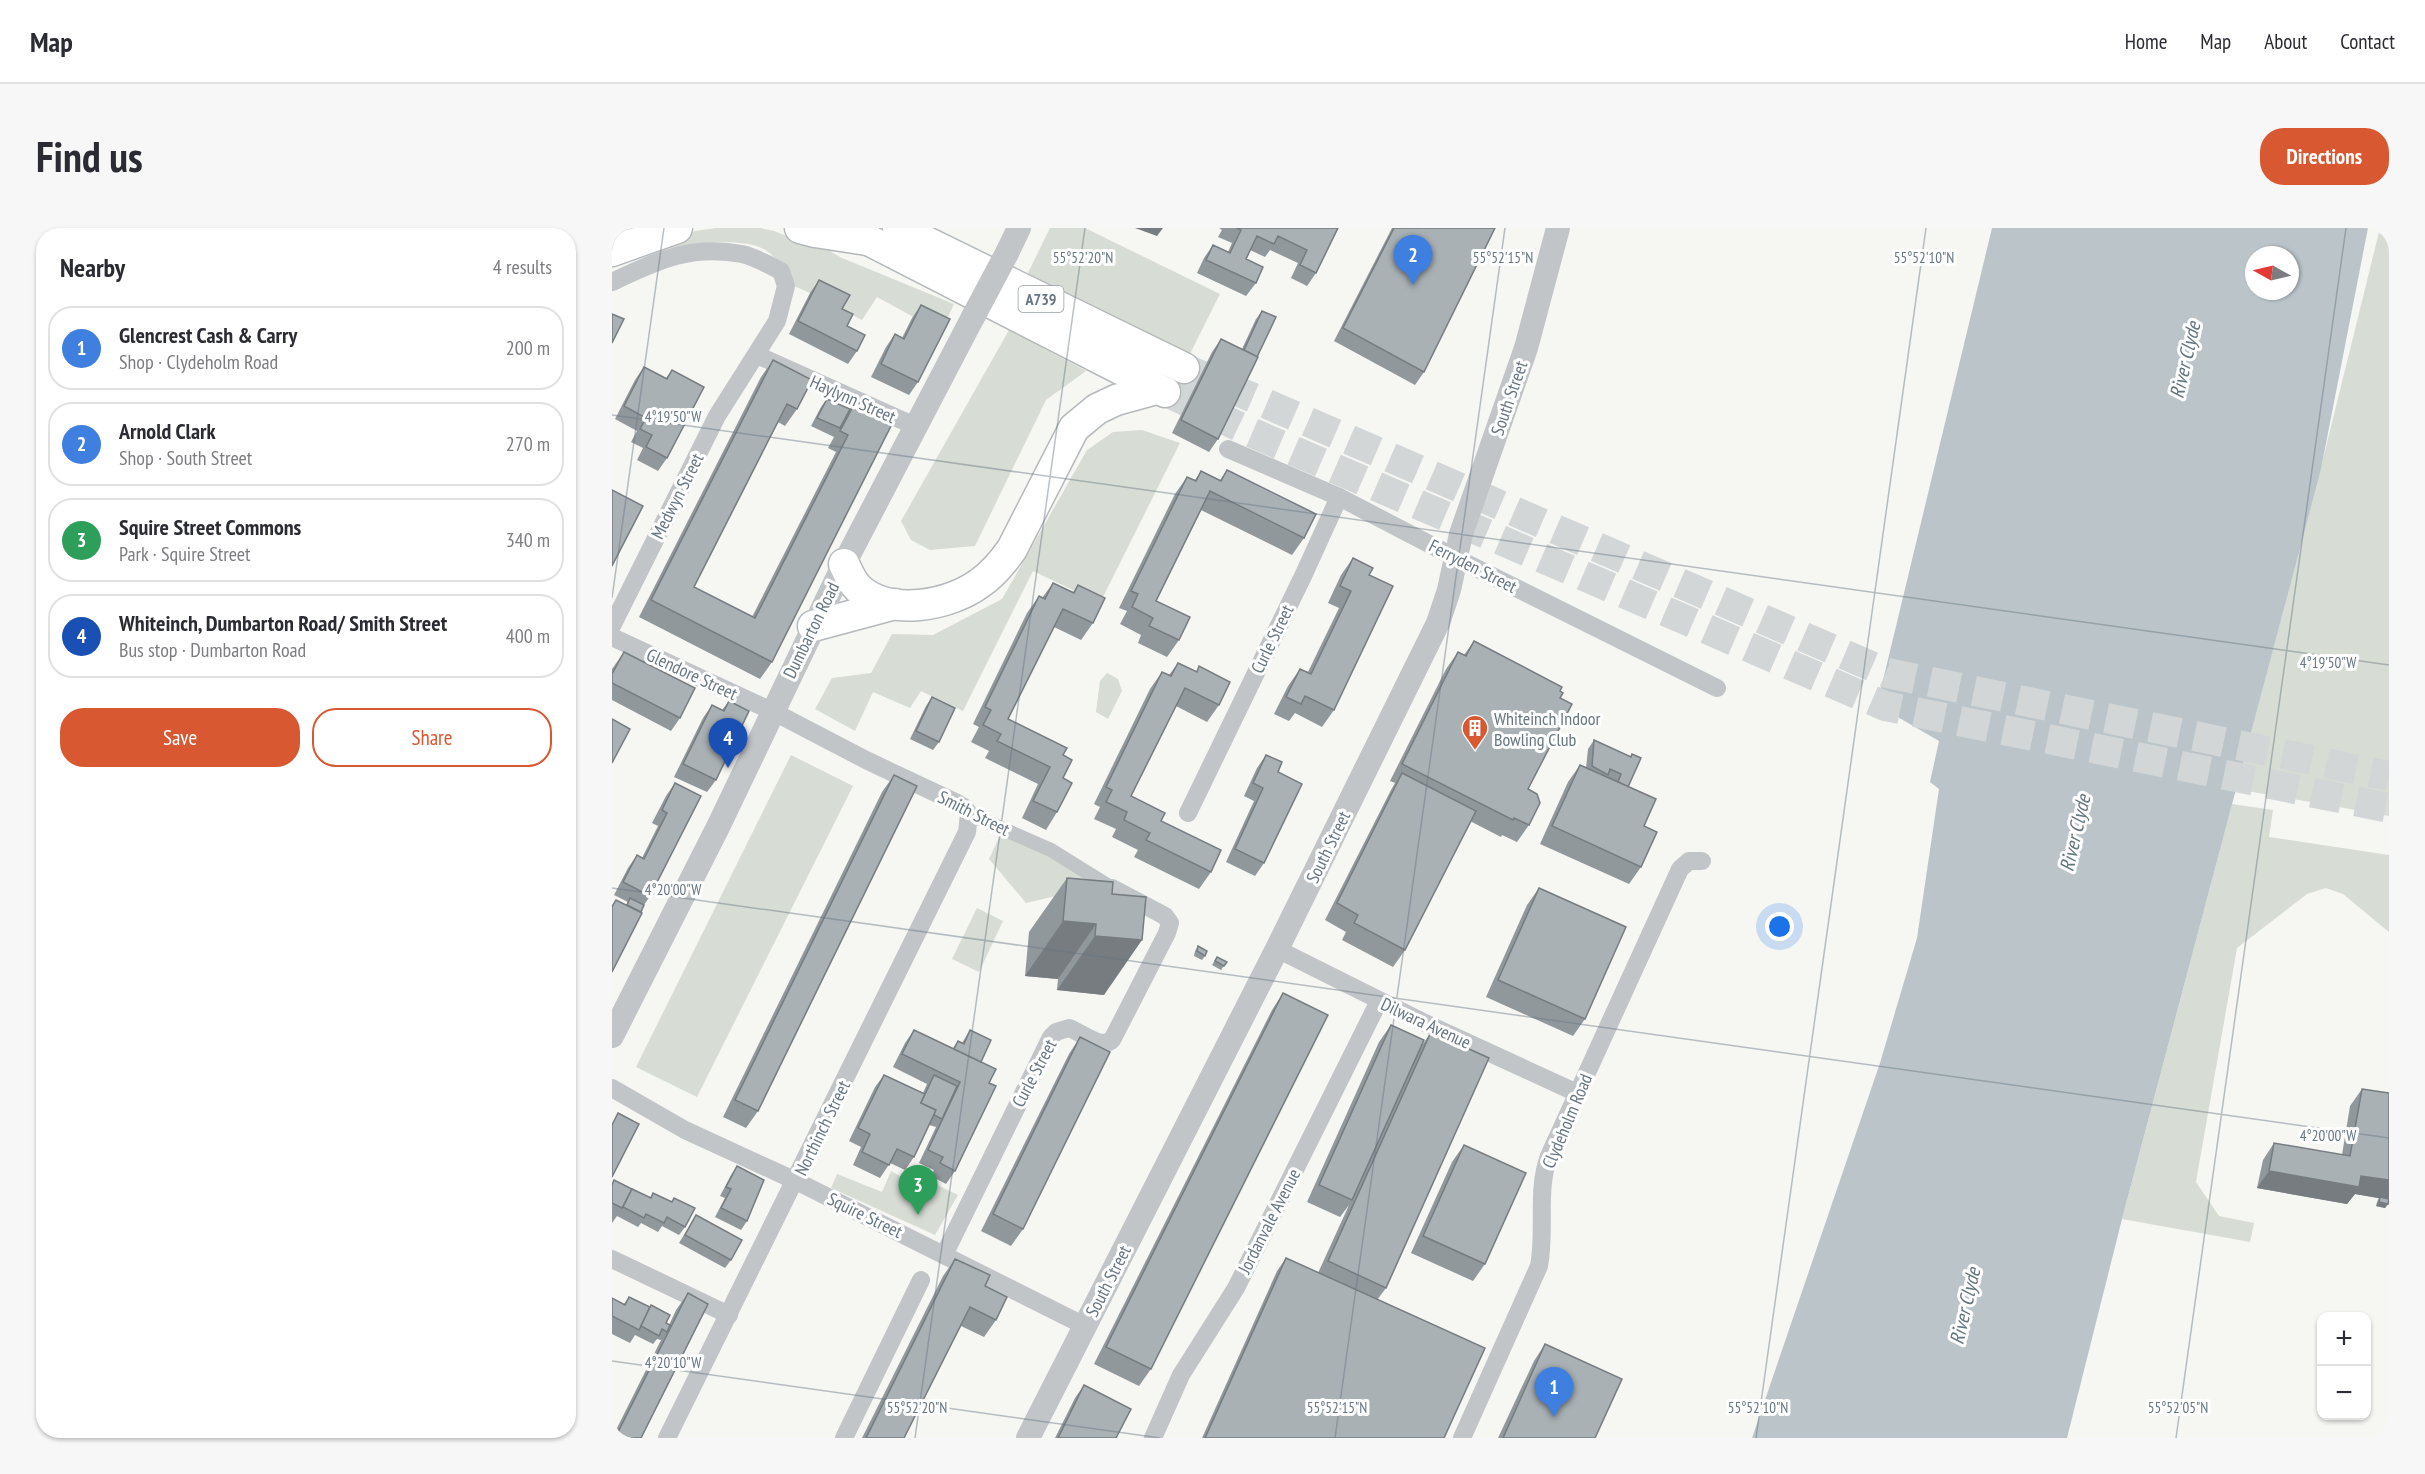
<!DOCTYPE html>
<meta charset="utf-8">
<style>
body{margin:0;font-family:"PT Sans Narrow",sans-serif;background:#f7f7f7;color:#2b2b33}
.controls{position:absolute;right:18px;bottom:18px;display:grid;overflow:hidden;border-radius:12px;box-shadow:0 2px 4px #0004}
.controls button{width:54px;height:54px;display:grid;place-items:center;padding:0;border:0;border-bottom:2px solid #e1e1e2;background:#fff;color:#2b2b33;font:30px sans-serif}
.compass{position:absolute;left:1633px;top:18px;width:54px;height:54px;border-radius:50%;background:#fff;box-shadow:0 2px 4px #0004;rotate:278deg}
.you{position:absolute;left:1168px;top:699px;width:21px;height:21px;margin:-15px;border:4px solid #fff;border-radius:50%;background:#1a73e8;box-shadow:0 0 0 9px #1a73e833}
.badge{display:grid;place-items:center;width:39px;height:39px;border-radius:50%;background:#d85831;color:#fff;font-size:20px;font-weight:700}
.pin{position:absolute;translate:-50% -50px;filter:drop-shadow(0 2px 3px #0008)}
.pin::after{content:'';position:absolute;top:32px;width:21px;height:18px;background:inherit;clip-path:polygon(0 0,100% 0,50% 100%)}
.list{margin:0;padding:0;list-style:none}
h2{display:flex;justify-content:space-between;align-items:center;height:78px;margin:0;padding:0 24px;font-size:26px}
h2 small{font-size:20px;font-weight:400;color:#7c7c81}
.list li{display:grid;grid-template-columns:39px 1fr auto;gap:18px;align-items:center;box-sizing:border-box;height:84px;margin:0 12px 12px;padding:0 12px;border:2px solid #e1e1e2;border-radius:24px}
.list b{display:block;font-size:22px;white-space:nowrap}
.list p{margin:0;font-size:20px;white-space:nowrap;color:#7c7c81}
.list em{font-size:20px;font-style:normal;color:#7c7c81}
.actions{display:flex;gap:12px;padding:18px 24px}
.actions a{flex:1;padding:14px 0;border:2px solid #d85831;border-radius:24px;text-align:center;font-size:21px;color:#d85831}
.actions .main{background:#d85831;color:#fff}
.map{position:relative;flex:none;width:1777px;height:1210px;overflow:hidden;border-radius:24px}
header{display:flex;align-items:center;gap:36px;box-sizing:border-box;height:84px;padding:0 30px;background:#fff;border-bottom:2px solid #e1e1e2}
header strong{font-size:28px}
nav{display:flex;gap:33px;margin-inline-start:auto;font-size:21px}
.intro{display:flex;align-items:center;justify-content:space-between;box-sizing:border-box;height:144px;padding:0 36px}
h1{margin:0;font-size:42px}
.button{padding:15px 27px;border-radius:24px;background:#d85831;color:#fff;font-size:21px;font-weight:700}
main{display:flex;gap:36px;padding:0 36px}
aside{flex:1;background:#fff;border-radius:24px;box-shadow:0 2px 4px #0004}
.map>svg:first-child{display:block}
</style>
<header>
<strong>Map</strong>
<nav><a>Home</a><a>Map</a><a>About</a><a>Contact</a></nav>
</header>
<div class="intro"><h1>Find us</h1><a class="button">Directions</a></div>
<main>
<aside>
<h2>Nearby<small>4 results</small></h2>
<ul class="list">
<li><span class="badge" style="background:#3f7fe0">1</span><div><b>Glencrest Cash &amp; Carry</b><p>Shop · Clydeholm Road</p></div><em>200 m</em></li>
<li><span class="badge" style="background:#3f7fe0">2</span><div><b>Arnold Clark</b><p>Shop · South Street</p></div><em>270 m</em></li>
<li><span class="badge" style="background:#2e9e5b">3</span><div><b>Squire Street Commons</b><p>Park · Squire Street</p></div><em>340 m</em></li>
<li><span class="badge" style="background:#1a4fb4">4</span><div><b>Whiteinch, Dumbarton Road/ Smith Street</b><p>Bus stop · Dumbarton Road</p></div><em>400 m</em></li>
</ul>
<div class="actions"><a class="main">Save</a><a>Share</a></div>
</aside>
<div class="map">
<svg width="1777" height="1210" viewBox="0 0 1777 1210">
<rect width="100%" height="100%" fill="#f6f6f3"/>
<!-- green -->
<g fill="#d7ddd4">
<path d="M 104,0 L 148,0 L 162,3 L 192,15 L 206,16 L 230,30 L 342,76 L 329,104 L 265,69 L 250,92 L 198,65 L 166,51 C 165,46 165,38 164,33 C 148,0 60,18 27,30 L 83,3 Z"/>
<polygon points="438,0 473,0 608,66 576,130 413,51"/>
<polygon points="1768,0 1777,0 1777,588 1624,561 1712,227"/>
<polygon points="397,102 474,143 434,172 363,318 318,322 299,312 289,293"/>
<polygon points="530,202 568,215 488,375 421,343 351,483 309,463 298,480 261,464 243,503 203,481 220,450 259,445 280,406 321,407 390,371 475,222 501,204"/>
<polygon points="495,445 506,451 510,463 496,491 484,484 488,453"/>
<polygon points="179,527 241,558 85,869 24,839"/>
<polygon points="1620,576 1661,582 1657,609 1777,627 1777,704 1731,666 1714,660 1695,666 1625,720 1584,954 1607,988 1642,995 1638,1014 1510,991"/>
<polygon points="390,603 480,647 474,661 414,675 377,631"/>
<polygon points="365,680 391,693 367,744 340,731"/>
<polygon points="279,943 305,958 300,945 346,967 323,1007 219,960 225,946 270,964"/>
</g>
<!-- water -->
<path fill="#bbc5c9" fill-rule="evenodd" d="M 1380,0 L 1756,0 L 1709,241 L 1510,991 L 1455,1210 L 1140,1210 L 1268,835 L 1305,710 L 1327,561 L 1318,554 L 1327,513 L 1265,477 ZM 1642,27 L 1678,27 L 1678,63 L 1642,63 Z"/>
<g fill="none" stroke-linecap="round" stroke-linejoin="round">
<!-- primary-tunnel -->
<g stroke="#d2d6d7" stroke-width="30" stroke-dasharray="30 15" stroke-linecap="butt">
<polyline points="572,140 1275,445 1777,548"/>
<polyline points="559,166 636,203 1273,478 1777,580"/>
</g>
<!-- primary casing -->
<g stroke="#b5b9bc" stroke-width="33">
<g id="primary">
<polyline points="188,0 203,4 255,12"/>
<polyline points="233,0 553,164"/>
<polyline points="286,0 572,140"/>
<polyline points="0,23 65,0"/>
<path d="M 232,336 C 236,344 239,353 246,360 C 277,389 337,378 368,355 C 381,346 391,334 400,321 L 462,200 L 485,181 L 504,172 L 544,161"/>
<polyline points="201,398 283,376"/>
</g>
</g>
<!-- pedestrian -->
<polyline stroke="#c1c5c8" stroke-width="14" points="357,586 439,622 500,660"/>
<!-- minor -->
<g stroke="#c1c5c8" stroke-width="18">
<path d="M 0,54 C 45,33 79,16 130,26 C 143,29 157,37 169,43 L 174,58 L 165,93 L 105,188 L 0,398"/>
<polyline points="145,127 305,199"/>
<polyline points="616,221 727,269 844,330 1105,460"/>
<polyline points="0,409 160,483 254,532 345,575 353,580 357,586 355,604 55,1210"/>
<polyline points="576,585 692,346 727,269"/>
<polyline points="665,721 813,795 965,865"/>
<polyline points="0,860 73,902 184,953 473,1098"/>
<path d="M 332,1027 L 439,809 L 444,804 L 457,800 C 471,805 487,821 500,812 L 555,705 L 558,695 L 553,688 L 500,660"/>
<polyline points="0,1031 117,1087"/>
<polyline points="232,1210 309,1052"/>
<polyline points="541,1210 569,1147 624,1060 767,773"/>
<path d="M 850,1210 L 927,1038 C 934,1002 924,963 937,928 L 1068,641 L 1077,633 L 1090,633"/>
</g>
<!-- tertiary -->
<g stroke="#c1c5c8" stroke-width="24">
<polyline points="395,25 407,0"/>
<polyline points="0,808 106,599 232,336 361,89"/>
<polyline points="416,1210 665,721 826,395 837,362 849,306 914,120 946,0"/>
</g>
<!-- primary -->
<use href="#primary" stroke="#fff" stroke-width="30"/>
<!-- tertiary-bridge -->
<polyline stroke="#c1c5c8" stroke-width="24" points="361,89 395,25"/>
</g>
<!-- wall -->
<g fill="#91989c">
<polygon points="607,0 726,0 704,45 695,58 679,50 686,35 658,22 653,29 638,22 634,31 644,55 634,68 585,45 592,30 601,17 616,24 620,15 606,9 610,2"/>
<polygon points="780,0 883,0 812,144 803,157 722,113"/>
<polygon points="207,52 230,81 235,98 245,123 236,136 177,106 198,65"/>
<polygon points="309,77 306,154 297,167 259,149 274,119 283,106 290,110 300,90"/>
<polygon points="650,83 606,211 597,224 560,205 600,124 609,111 630,121 644,91"/>
<polygon points="161,132 185,181 173,198 166,194 82,359 140,389 224,224 216,220 222,209 199,198 209,179 215,171 238,181 244,173 282,192 160,434 148,451 27,389 149,149"/>
<polygon points="32,139 54,150 60,142 55,230 46,243 25,232 31,220 19,214 25,203 3,191 23,152"/>
<polygon points="615,242 692,310 680,327 589,282 544,373 567,412 555,429 526,415 529,407 508,396 515,383 507,380 563,266 575,249 583,252 589,243 608,252"/>
<polygon points="741,330 757,347 722,482 710,499 683,485 677,493 662,486 676,458 688,441 696,444 727,380 716,375 729,347"/>
<polygon points="441,355 461,364 466,357 481,395 469,412 442,399 396,491 451,527 451,550 445,584 434,602 410,590 426,556 373,530 377,523 359,514 367,499 361,496 415,385 427,368 430,370"/>
<polygon points="862,413 948,463 948,470 916,561 917,597 905,614 890,607 889,609 858,593 793,722 781,739 730,712 734,704 713,692 779,562 783,555 778,553 834,441 846,424 852,427"/>
<polygon points="12,424 68,490 59,503 0,472 0,441"/>
<polygon points="566,435 584,444 587,438 607,477 595,494 564,478 519,568 549,593 599,644 587,661 522,629 526,622 500,609 504,601 482,591 488,579 482,576 538,461 550,444 557,447"/>
<polygon points="320,469 327,514 321,522 298,511 314,478"/>
<polygon points="117,473 104,552 95,564 62,549 91,490 100,477 110,482"/>
<polygon points="982,512 1019,529 1016,559 1032,598 1029,639 1017,656 928,616 956,554 968,537 974,540 976,521"/>
<polygon points="654,527 652,635 643,648 614,634 642,573 632,568 645,540"/>
<polygon points="282,547 146,883 134,900 111,889 270,564"/>
<polygon points="63,555 38,668 32,677 0,744 0,677 4,672 14,677 16,674 2,667 16,640 25,627 30,630 46,598 40,595 54,568"/>
<polygon points="455,650 501,654 492,767 445,762 446,751 413,748 417,704"/>
<polygon points="927,660 973,791 961,808 874,769 915,677"/>
<polygon points="586,718 593,728 590,732 582,728 583,723"/>
<polygon points="605,729 615,734 609,742 600,737"/>
<polygon points="671,765 539,1141 527,1158 482,1136 660,782"/>
<polygon points="779,797 811,816 819,804 774,1060 765,1072 832,1210 590,1210 665,1043 674,1030 706,1045 737,977 728,989 695,974 767,814"/>
<polygon points="302,802 341,820 346,813 350,815 358,802 369,834 377,855 343,943 334,956 319,948 322,942 307,935 324,899 317,897 302,929 293,942 278,935 268,950 241,937 249,919 237,913 263,859 272,847 311,865 315,856 281,839 293,815"/>
<polygon points="468,809 411,1001 399,1018 369,1003 457,826"/>
<polygon points="1750,861 1776,976 1773,980 1764,978 1765,974 1767,970 1743,966 1735,976 1645,960 1651,932 1662,915 1730,927 1738,878"/>
<polygon points="852,917 873,1036 861,1053 799,1025 840,934"/>
<polygon points="125,938 135,993 129,1002 103,989 113,970 108,968 119,947"/>
<polygon points="2,952 38,970 41,965 59,974 62,970 73,999 67,1007 50,998 46,1004 29,995 26,999 5,988 0,995 0,955"/>
<polygon points="84,987 119,1032 113,1040 67,1015"/>
<polygon points="343,1031 373,1058 384,1092 372,1109 349,1098 292,1210 250,1210 331,1048"/>
<polygon points="76,1065 29,1210 0,1210 49,1112 45,1111 41,1116 23,1107 18,1115 0,1106 0,1070 12,1076 17,1069 57,1097 64,1082"/>
<polygon points="933,1116 983,1210 886,1210 922,1133"/>
<polygon points="472,1157 504,1210 443,1210 463,1170"/>
</g>
<!-- shaded-wall -->
<g fill="#767c7f">
<polygon points="523,0 551,0 545,8"/>
<polygon points="451,693 484,696 446,751 413,748"/>
<polygon points="483,708 530,712 492,767 445,762"/>
<polygon points="1657,943 1749,948 1777,952 1777,972 1743,966 1735,976 1645,960"/>
<polygon points="1767,974 1776,976 1773,980 1764,978"/>
</g>
<!-- building -->
<g fill="#a9b1b5" stroke="#767c7f" stroke-width="1.5">
<polygon points="624,0 726,0 704,45 688,37 695,22 666,8 662,16 645,8 634,31 651,39 644,55 594,32 601,17 618,25 629,2"/>
<polygon points="782,0 883,0 812,144 731,100"/>
<polygon points="207,52 238,67 230,81 241,86 235,98 253,107 245,123 186,93"/>
<polygon points="309,77 338,91 306,154 269,136 283,106 292,111"/>
<polygon points="650,83 664,89 645,129 632,122"/>
<polygon points="0,86 12,91 0,115"/>
<polygon points="609,111 646,129 606,211 569,192"/>
<polygon points="161,132 200,152 185,181 175,176 82,359 143,390 236,207 228,203 244,173 282,192 160,434 39,372"/>
<polygon points="32,139 55,151 60,142 92,159 55,230 34,219 40,207 28,201 34,190 12,178"/>
<polygon points="215,171 238,181 228,200 205,190"/>
<polygon points="615,242 704,286 692,310 598,263 544,373 578,389 567,412 537,398 541,390 520,379 526,366 519,363 575,249 584,253 589,243 609,253"/>
<polygon points="0,262 31,278 0,338"/>
<polygon points="741,330 761,340 757,347 781,358 722,482 693,468 689,476 674,469 688,441 699,446 739,363 728,358"/>
<polygon points="441,355 462,365 466,357 493,370 481,395 451,381 396,491 455,520 451,527 460,532 451,550 460,555 445,584 421,573 438,539 385,513 389,506 371,497 379,482 373,479 427,368 433,371"/>
<polygon points="862,413 950,459 948,463 951,465 948,470 960,476 916,561 925,566 928,575 917,597 902,590 901,592 790,536 846,424 854,428"/>
<polygon points="12,424 83,460 68,490 0,455 0,446"/>
<polygon points="566,435 585,444 587,438 618,454 607,477 573,460 519,568 553,585 549,593 609,622 599,644 534,612 538,605 512,592 515,584 494,574 500,562 494,559 550,444 559,448"/>
<polygon points="320,469 343,480 327,514 304,503"/>
<polygon points="117,473 137,483 104,552 71,536 100,477 112,483"/>
<polygon points="0,491 18,501 0,535"/>
<polygon points="982,512 1019,529 1020,526 1029,530 1016,559 1006,554 1009,546 998,541 996,547 980,538"/>
<polygon points="654,527 670,534 666,544 690,556 652,635 623,621 651,560 641,555"/>
<polygon points="968,537 1044,571 1032,598 1045,604 1029,639 940,598"/>
<polygon points="790,545 864,583 793,722 742,695 746,687 725,675"/>
<polygon points="282,547 305,558 146,883 123,872"/>
<polygon points="63,555 89,568 38,668 11,654 25,627 32,631 55,585 50,582"/>
<polygon points="455,650 501,654 500,666 534,669 530,712 483,708 484,696 451,693"/>
<polygon points="927,660 1014,699 973,791 886,752"/>
<polygon points="18,670 32,677 29,684 15,677"/>
<polygon points="4,672 30,685 0,744 0,679"/>
<polygon points="586,718 595,723 593,728 585,723"/>
<polygon points="605,729 615,734 612,738 603,733"/>
<polygon points="671,765 716,787 539,1141 494,1119"/>
<polygon points="779,797 812,812 740,972 707,957"/>
<polygon points="302,802 384,841 377,855 384,858 343,943 328,935 331,929 316,922 348,854 290,826"/>
<polygon points="358,802 379,812 369,834 342,821 346,813 352,816"/>
<polygon points="819,804 877,830 774,1060 716,1033"/>
<polygon points="468,809 498,824 411,1001 381,986"/>
<polygon points="272,847 313,866 309,875 324,882 302,929 285,921 277,937 250,924 258,906 246,900"/>
<polygon points="322,847 345,858 330,891 322,887 324,882 309,875"/>
<polygon points="1750,861 1777,865 1777,952 1749,948 1747,959 1657,943 1662,915 1738,928"/>
<polygon points="6,885 27,896 0,949 0,897"/>
<polygon points="852,917 914,945 873,1036 811,1008"/>
<polygon points="125,938 152,952 135,993 109,980 119,961 114,959"/>
<polygon points="2,952 20,961 10,980 0,975 0,957"/>
<polygon points="20,961 39,970 41,965 60,974 62,970 83,980 73,999 55,989 52,995 34,986 32,990 11,979"/>
<polygon points="1768,969 1777,971 1776,976 1767,974"/>
<polygon points="84,987 130,1012 119,1032 73,1007"/>
<polygon points="674,1030 873,1120 832,1210 593,1210"/>
<polygon points="343,1031 378,1047 373,1058 395,1069 384,1092 358,1079 292,1210 254,1210"/>
<polygon points="76,1065 96,1076 29,1210 3,1210"/>
<polygon points="17,1069 38,1079 27,1102 0,1088 0,1070 13,1077"/>
<polygon points="39,1077 58,1087 54,1095 58,1097 55,1104 50,1101 47,1108 29,1098"/>
<polygon points="933,1116 1010,1151 983,1210 891,1210"/>
<polygon points="472,1157 519,1181 504,1210 446,1210"/>
</g>
<!-- ticks -->
<path fill="none" stroke="#677682" stroke-width="1.5" stroke-opacity="0.45" d="M 0,187 L 1777,437M 0,370 L 52,0M 0,660 L 1777,910M 0,1133 L 548,1210M 303,1210 L 473,0M 723,1210 L 893,0M 1144,1210 L 1314,0M 1564,1210 L 1734,0"/>
<!-- icons -->
<defs>
<g id="building-pin" transform="scale(1.35)"><path d="M0 17L-7.5 6A9.5 9.5 0 1 1 7.5 6Z" fill="#d85831" stroke="#fff"/><path d="M-4-6H4V6H1V3H-1V6H-4ZM-2.5-4.3h1.7v1.8h-1.7ZM.8-4.3h1.7v1.8H.8ZM-2.5-1h1.7V.8h-1.7ZM.8-1h1.7V.8H.8Z" fill="#fff"/></g>
</defs>
<g fill-rule="evenodd">
<use href="#building-pin" x="863" y="500"/>
</g>
<g text-anchor="middle" dominant-baseline="central" stroke-width="6" stroke-linejoin="round" paint-order="stroke">
<!-- shield labels -->
<rect fill="#fff" stroke="#959fa8" stroke-width="1.5" x="406.5" y="58" width="45" height="26" rx="4.5"/>
<g font-size="16" font-weight="bold" fill="#677682">
<text x="429" y="71">A739</text>
</g>
<!-- street labels -->
<g font-size="18" fill="#677682" stroke="#fff">
<text transform="translate(897 170) rotate(-71)">South Street</text>
<text transform="translate(241 171) rotate(24)">Haylynn Street</text>
<text transform="translate(65 268) rotate(-63)">Medwyn Street</text>
<text transform="translate(861 338) rotate(27)">Ferryden Street</text>
<text transform="translate(199 402) rotate(-64)">Dumbarton Road</text>
<text transform="translate(660 411) rotate(-64)">Curle Street</text>
<text transform="translate(80 446) rotate(25)">Glendore Street</text>
<text transform="translate(362 585) rotate(27)">Smith Street</text>
<text transform="translate(716 619) rotate(-64)">South Street</text>
<text transform="translate(814 795) rotate(25)">Dilwara Avenue</text>
<text transform="translate(422 845) rotate(-62)">Curle Street</text>
<text transform="translate(955 893) rotate(-67)">Clydeholm Road</text>
<text transform="translate(210 900) rotate(-64)">Northinch Street</text>
<text transform="translate(253 987) rotate(26)">Squire Street</text>
<text transform="translate(657 993) rotate(-63)">Jordanvale Avenue</text>
<text transform="translate(496 1053) rotate(-63)">South Street</text>
</g>
<!-- poi labels -->
<g font-size="18" fill="#677682" stroke="#fff" text-anchor="start">
<text x="882" y="490">Whiteinch Indoor<tspan x="882" dy="21">Bowling Club</tspan></text>
</g>
<!-- water labels -->
<g font-size="20" font-style="italic" fill="#63777f" stroke="#fff">
<text transform="translate(1573 132) rotate(-77)">River Clyde</text>
<text transform="translate(1463 605) rotate(-77)">River Clyde</text>
<text transform="translate(1353 1078) rotate(-77)">River Clyde</text>
</g>
</g>
<g font-size="15" text-anchor="middle" fill="#677682" stroke="#fff" stroke-width="6" stroke-linejoin="round" paint-order="stroke">
<text x="471" y="35">55°52'20"N</text>
<text x="891" y="35">55°52'15"N</text>
<text x="1312" y="35">55°52'10"N</text>
<text x="61" y="194">4°19'50"W</text>
<text x="1716" y="440">4°19'50"W</text>
<text x="61" y="667">4°20'00"W</text>
<text x="1716" y="913">4°20'00"W</text>
<text x="61" y="1140">4°20'10"W</text>
<text x="305" y="1185">55°52'20"N</text>
<text x="725" y="1185">55°52'15"N</text>
<text x="1146" y="1185">55°52'10"N</text>
<text x="1566" y="1185">55°52'05"N</text>
</g>
</svg>
<div class="controls">
<button>+</button>
<button>−</button>
</div>
<svg class="compass" viewBox="-18 -18 36 36"><path d="M0-13l5 13h-10z" fill="#e53935"/><path d="M0 13l5-13h-10z" fill="#7c7c81"/></svg>
<div class="you"></div>
<div class="pin badge" style="left:942px;top:1189px;background:#3f7fe0">1</div>
<div class="pin badge" style="left:801px;top:57px;background:#3f7fe0">2</div>
<div class="pin badge" style="left:306px;top:987px;background:#2e9e5b">3</div>
<div class="pin badge" style="left:116px;top:540px;background:#1a4fb4">4</div>
</div>
</main>
